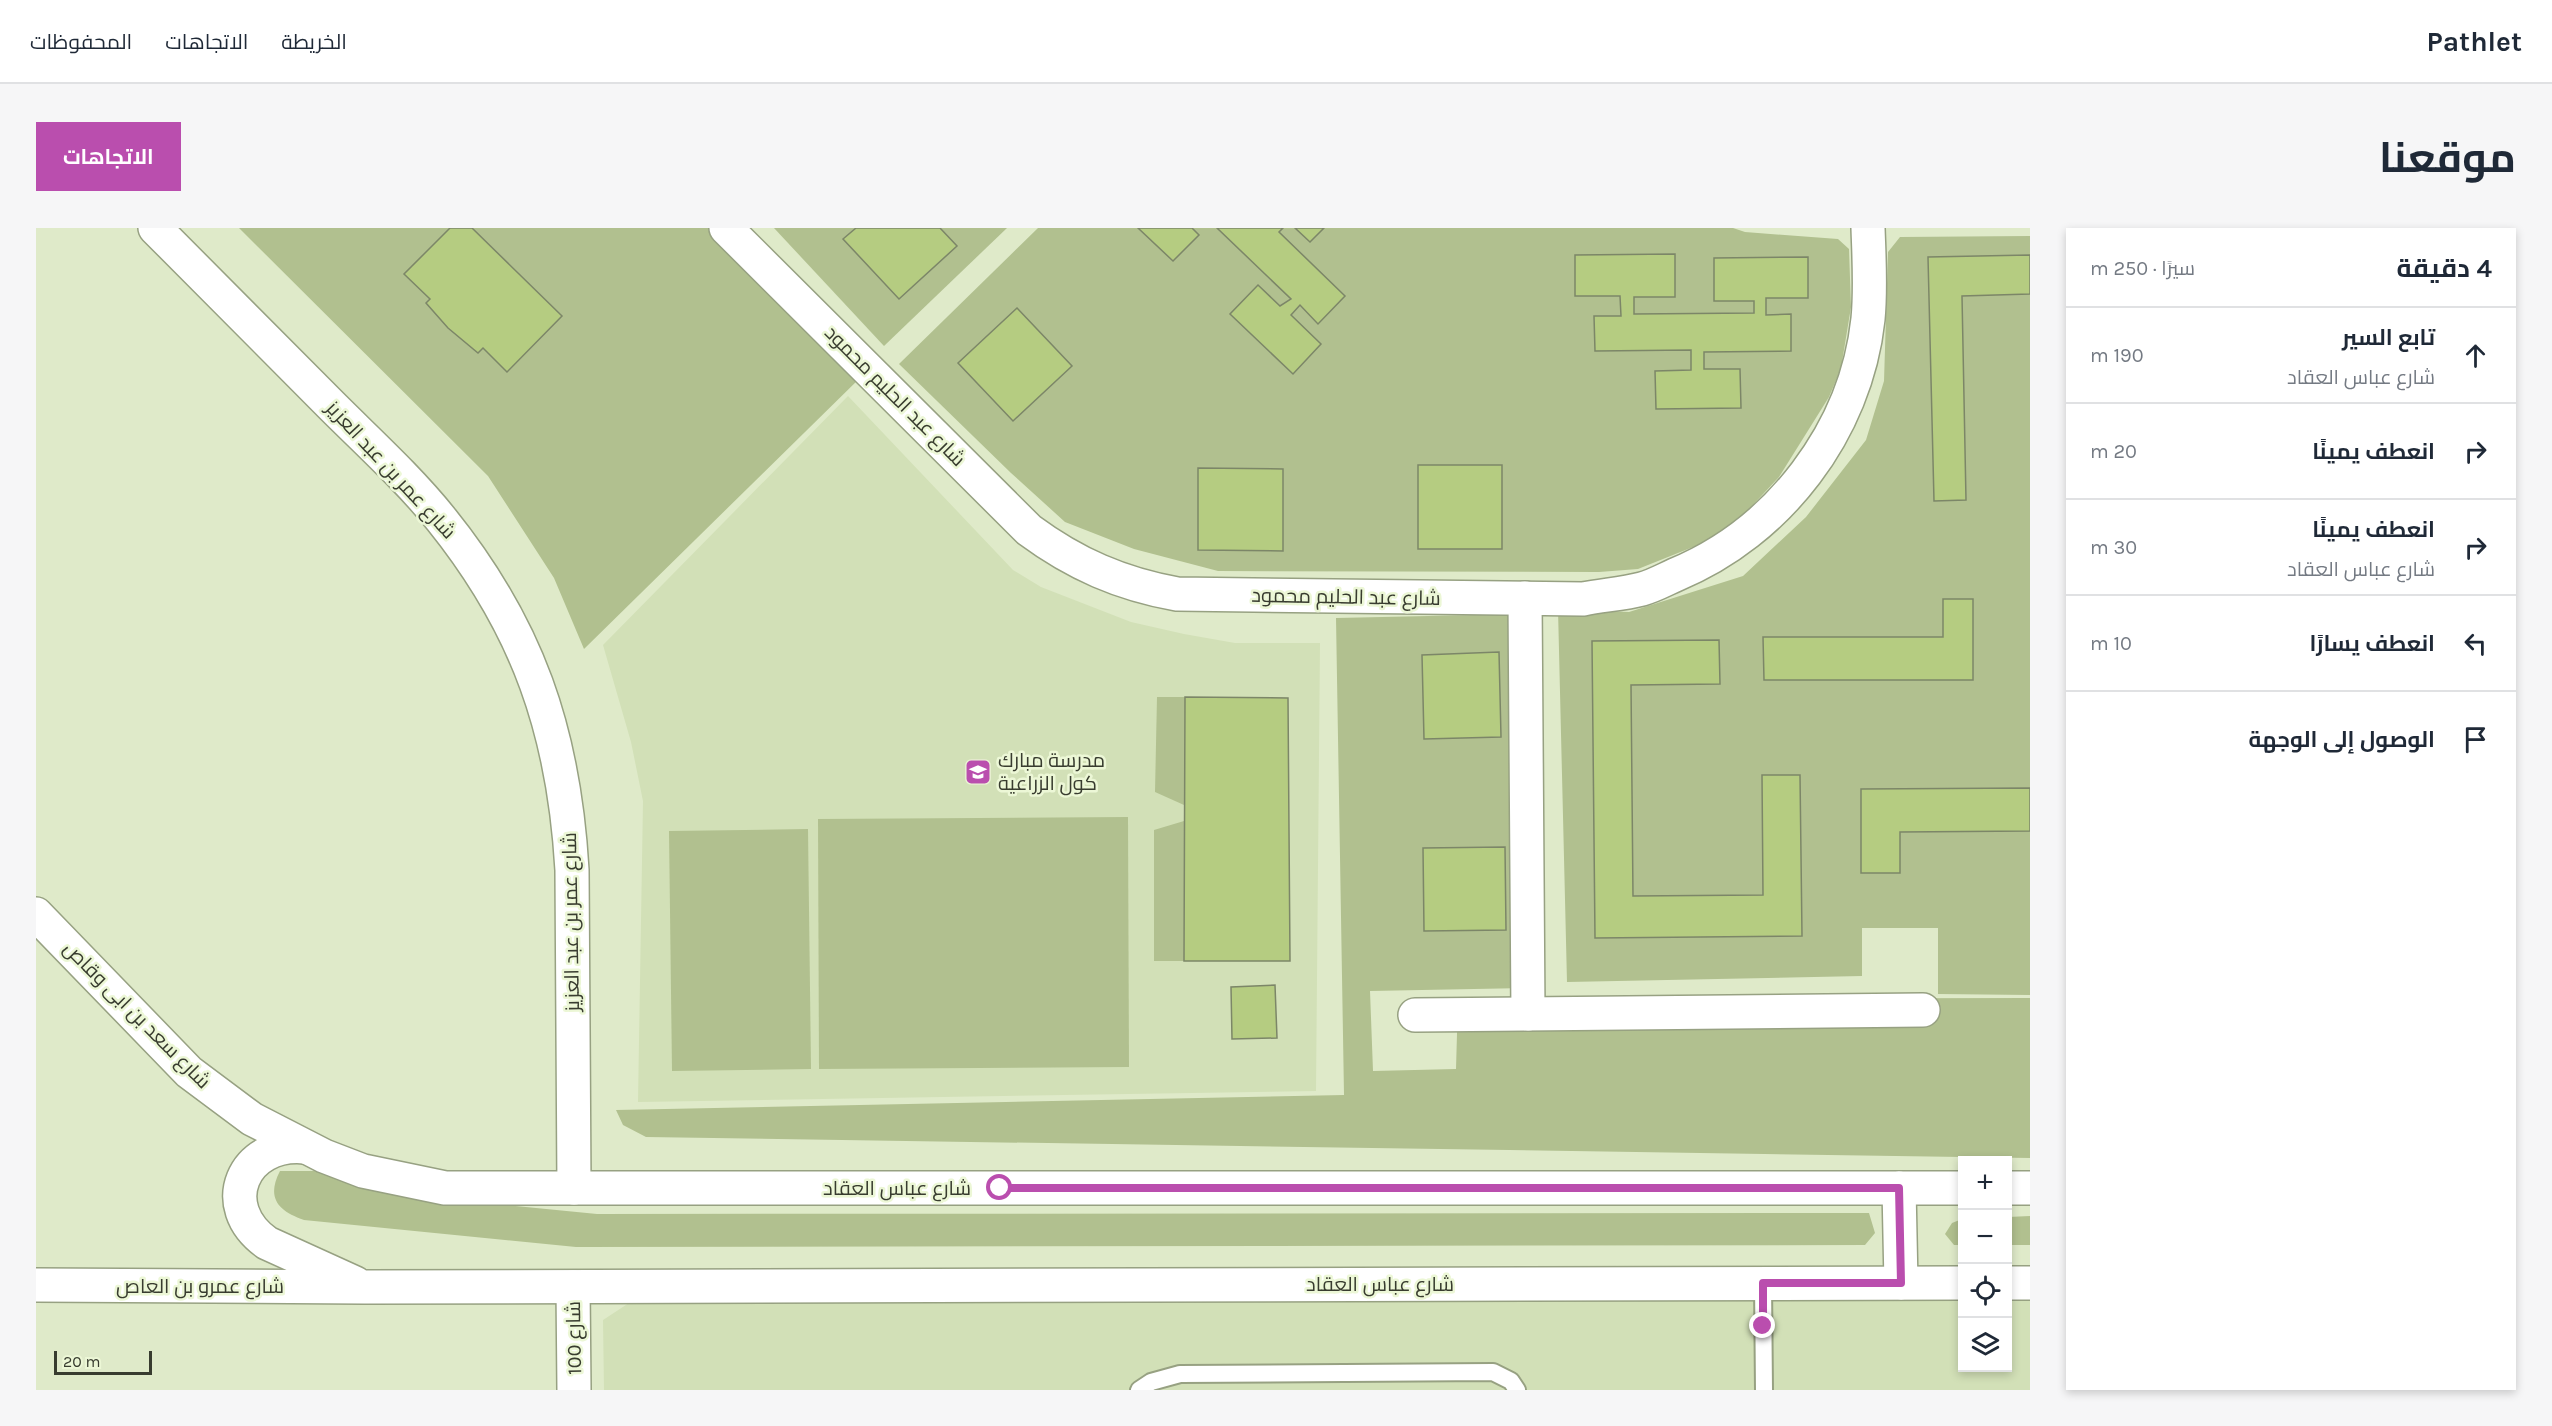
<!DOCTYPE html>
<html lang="ar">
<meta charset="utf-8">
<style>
body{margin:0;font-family:Karla,Cairo,sans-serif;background:#f6f6f7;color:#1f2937;direction:rtl}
.controls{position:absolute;right:18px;bottom:18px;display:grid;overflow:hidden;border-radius:0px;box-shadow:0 3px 9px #0003}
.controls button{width:54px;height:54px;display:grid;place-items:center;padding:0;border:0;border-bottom:2px solid #e0e1e3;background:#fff;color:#1f2937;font:30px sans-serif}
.scale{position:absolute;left:18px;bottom:15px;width:98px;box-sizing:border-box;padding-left:6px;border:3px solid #383c2f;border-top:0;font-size:16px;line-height:21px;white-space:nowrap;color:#383c2f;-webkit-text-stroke:4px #ecf7d6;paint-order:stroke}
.stop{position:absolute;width:18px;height:18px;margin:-14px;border:4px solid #ba4eae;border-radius:50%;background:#fff}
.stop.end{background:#ba4eae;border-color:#fff;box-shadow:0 2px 6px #0008}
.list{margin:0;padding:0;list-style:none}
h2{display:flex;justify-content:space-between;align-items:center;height:78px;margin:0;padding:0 24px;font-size:26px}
h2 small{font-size:20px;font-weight:400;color:#747a83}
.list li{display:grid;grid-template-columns:39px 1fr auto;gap:18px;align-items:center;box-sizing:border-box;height:96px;padding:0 24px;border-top:2px solid #e0e1e3}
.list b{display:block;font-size:22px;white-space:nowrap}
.list p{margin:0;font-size:20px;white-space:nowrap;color:#747a83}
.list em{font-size:20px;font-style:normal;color:#747a83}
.icon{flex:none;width:33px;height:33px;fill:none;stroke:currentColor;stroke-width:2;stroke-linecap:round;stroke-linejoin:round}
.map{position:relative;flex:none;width:1994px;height:1162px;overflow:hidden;direction:ltr;border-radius:0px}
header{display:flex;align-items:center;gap:36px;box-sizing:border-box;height:84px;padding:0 30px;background:#fff;border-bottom:2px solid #e0e1e3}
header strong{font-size:28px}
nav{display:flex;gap:33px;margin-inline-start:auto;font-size:21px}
.intro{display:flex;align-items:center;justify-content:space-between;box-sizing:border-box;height:144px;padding:0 36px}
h1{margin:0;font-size:42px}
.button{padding:15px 27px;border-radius:0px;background:#ba4eae;color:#fff;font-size:21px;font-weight:700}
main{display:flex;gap:36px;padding:0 36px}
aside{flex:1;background:#fff;border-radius:0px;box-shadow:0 3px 9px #0003}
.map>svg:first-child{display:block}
</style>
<header>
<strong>Pathlet</strong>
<nav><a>الخريطة</a><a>الاتجاهات</a><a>المحفوظات</a></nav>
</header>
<div class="intro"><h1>موقعنا</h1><a class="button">الاتجاهات</a></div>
<main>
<aside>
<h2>4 دقيقة<small>سيرًا · 250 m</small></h2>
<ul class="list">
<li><svg class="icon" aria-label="ahead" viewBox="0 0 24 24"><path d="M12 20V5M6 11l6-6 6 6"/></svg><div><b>تابع السير</b><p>شارع عباس العقاد</p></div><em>190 m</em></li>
<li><svg class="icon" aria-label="right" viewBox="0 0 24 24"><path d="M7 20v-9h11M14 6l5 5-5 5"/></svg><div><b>انعطف يمينًا</b></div><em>20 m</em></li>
<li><svg class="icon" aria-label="right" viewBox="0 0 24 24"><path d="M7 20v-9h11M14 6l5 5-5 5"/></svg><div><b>انعطف يمينًا</b><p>شارع عباس العقاد</p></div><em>30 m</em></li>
<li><svg class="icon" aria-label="left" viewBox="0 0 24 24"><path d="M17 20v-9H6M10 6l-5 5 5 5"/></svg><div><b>انعطف يسارًا</b></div><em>10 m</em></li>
<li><svg class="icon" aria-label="arrive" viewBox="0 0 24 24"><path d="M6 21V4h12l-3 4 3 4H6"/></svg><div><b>الوصول إلى الوجهة</b></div></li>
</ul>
</aside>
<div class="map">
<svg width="1994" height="1162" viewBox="0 0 1994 1162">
<rect width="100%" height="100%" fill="#dfeac9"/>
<!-- built -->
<g fill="#d2e0b7">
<polygon points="812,168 977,342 1005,359 1095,394 1148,406 1199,415 1284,415 1280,863 602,874 607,573 595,514 567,417"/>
<polygon points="1926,1070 1926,1140 1972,1140 1972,1070 1994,1070 1994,1162 568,1162 567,1092 596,1073"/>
</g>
<!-- green -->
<g fill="#b1c08f">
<polygon points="203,0 675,0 826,148 548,421 518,350 452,248"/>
<polygon points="738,0 971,0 848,118"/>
<polygon points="1002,0 1697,0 1709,4 1802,11 1813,21 1815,79 1805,140 1793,169 1743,249 1701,294 1672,313 1602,341 1563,344 1182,343 1098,321 1029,294 975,245 863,136"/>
<polygon points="1994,8 1994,767 1902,766 1902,700 1826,700 1826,748 1531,754 1522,381 1593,384 1707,348 1770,289 1830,212 1848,153 1852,24 1864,9"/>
<polygon points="1485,386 1492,760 1334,763 1337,843 1420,841 1422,771 1994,770 1994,930 610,909 587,897 580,882 1308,867 1300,390"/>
<polygon points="1121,469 1149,469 1148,577 1119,564"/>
<polygon points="1092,589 1093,839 783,841 782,591"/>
<polygon points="1148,593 1148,733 1118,733 1118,602"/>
<polygon points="772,601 775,841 636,843 633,603"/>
<path d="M 244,943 L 278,943 L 379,968 L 561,986 L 1833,985 L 1839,1005 L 1829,1017 L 540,1019 L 268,992 C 242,983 230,970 244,943 Z"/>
<polygon points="1994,988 1994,1017 1972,1017 1972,989"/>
<polygon points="1926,991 1926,1017 1918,1017 1909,1006 1916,995"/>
</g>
<!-- building -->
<g fill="#b5cc81" stroke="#7c8668" stroke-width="1.5">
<polygon points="414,0 436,0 526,88 471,144 447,120 442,125 412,100 390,75 394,71 368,46"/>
<polygon points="820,0 904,0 921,18 863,71 807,11"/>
<polygon points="1102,0 1156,0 1163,7 1137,33"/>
<polygon points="1181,0 1247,0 1243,4 1309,68 1282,96 1264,77 1255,87 1285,116 1257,146 1194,86 1222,57 1244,78 1255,71"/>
<polygon points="1259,0 1288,0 1274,14"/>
<polygon points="1639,26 1639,69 1598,69 1598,86 1718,85 1718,73 1678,73 1678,30 1772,29 1772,70 1730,70 1730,87 1755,86 1755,123 1668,124 1668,141 1704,141 1705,180 1620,181 1619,143 1655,142 1655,122 1559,123 1558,88 1585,88 1584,68 1539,68 1539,27"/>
<polygon points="1994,27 1994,66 1926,68 1930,272 1898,273 1892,29"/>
<polygon points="981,80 1036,138 977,193 922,135"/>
<rect x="1382" y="237" width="84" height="84"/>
<polygon points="1162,240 1247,241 1247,323 1162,322"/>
<polygon points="1907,371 1937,371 1937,452 1728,452 1727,409 1907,409"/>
<polygon points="1683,412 1684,456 1595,457 1597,668 1727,667 1726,547 1764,547 1766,708 1559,710 1556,413"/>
<polygon points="1463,424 1465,509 1388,511 1386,427"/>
<polygon points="1149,469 1252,470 1254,733 1148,733"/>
<polygon points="1994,560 1994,603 1864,604 1864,645 1825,645 1825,561"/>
<polygon points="1469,619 1470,702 1388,703 1387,620"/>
<polygon points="1239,757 1241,810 1196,811 1195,759"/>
</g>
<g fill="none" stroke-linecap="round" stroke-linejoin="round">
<!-- lane casing -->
<g stroke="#97a182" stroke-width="20">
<g id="lane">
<polyline points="1727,1055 1728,1162"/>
<polyline points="1103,1162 1115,1154 1144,1146 1457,1144 1475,1153 1481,1162"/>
</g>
</g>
<!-- street casing -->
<g stroke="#97a182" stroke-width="36">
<g id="street">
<path d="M 690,0 L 993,302 C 1039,336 1085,356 1141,366 L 1547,371 C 1567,367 1587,366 1606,361 C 1617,358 1628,352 1639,347 C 1743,304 1820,203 1832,91 C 1835,61 1833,30 1832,0"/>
<polyline points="1489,370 1492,786"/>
<polyline points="1379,787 1887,782"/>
<polyline points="537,1059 538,1162"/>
</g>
</g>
<!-- secondary casing -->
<g stroke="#97a182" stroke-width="36">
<g id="secondary">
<path d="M 119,0 C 177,59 236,118 295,177 C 332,214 372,250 405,291 C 492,399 528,504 536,642 L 538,960"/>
<polyline points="0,686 153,844 216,891 288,928 327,943 409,960 1926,960"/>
<path d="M 269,919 C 207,913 179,978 231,1015 L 319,1055"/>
<polyline points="1863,960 1865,1055"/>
<polyline points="1972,960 1994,960"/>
<polyline points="1972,1055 1994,1055"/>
<polyline points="0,1057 329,1059 1926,1055"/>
</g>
</g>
<!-- lane -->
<use href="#lane" stroke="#fff" stroke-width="16"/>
<!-- street -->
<use href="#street" stroke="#fff" stroke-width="33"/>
<!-- secondary -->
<use href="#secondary" stroke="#fff" stroke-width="33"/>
</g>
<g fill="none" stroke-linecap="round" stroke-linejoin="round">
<!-- route -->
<polyline stroke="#ba4eae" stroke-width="8" points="964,960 1863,960 1865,1055 1727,1055 1727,1098"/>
</g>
<!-- icons -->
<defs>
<g id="school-square" transform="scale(1.35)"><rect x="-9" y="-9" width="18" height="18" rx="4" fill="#ba4eae" stroke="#ecf7d6"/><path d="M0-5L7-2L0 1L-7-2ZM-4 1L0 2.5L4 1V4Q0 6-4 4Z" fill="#fff"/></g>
</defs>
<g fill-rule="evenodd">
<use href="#school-square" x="942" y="544"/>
</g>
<g text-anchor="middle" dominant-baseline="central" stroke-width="5" stroke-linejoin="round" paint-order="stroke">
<!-- street labels -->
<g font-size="20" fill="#383c2f" stroke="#ecf7d6">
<text transform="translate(859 168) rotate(45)">شارع عبد الحليم محمود</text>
<text transform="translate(355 242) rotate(47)">شارع عمر بن عبد العزيز</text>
<text transform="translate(1310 369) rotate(1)">شارع عبد الحليم محمود</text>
<text transform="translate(535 694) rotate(-91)">شارع عمر بن عبد العزيز</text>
<text transform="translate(101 787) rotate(45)">شارع سعد بن ابى وقاص</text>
<text x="861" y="960">شارع عباس العقاد</text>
<text x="1344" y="1056">شارع عباس العقاد</text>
<text x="164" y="1058">شارع عمرو بن العاص</text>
<text transform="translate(538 1110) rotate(-91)">شارع 100</text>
</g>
<!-- poi labels -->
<g font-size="20" fill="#383c2f" stroke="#ecf7d6" text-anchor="start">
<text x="962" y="532">مدرسة مبارك<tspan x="962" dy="23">كول الزراعية</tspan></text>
</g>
</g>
</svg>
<div class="controls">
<button>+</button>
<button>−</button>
<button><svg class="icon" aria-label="locate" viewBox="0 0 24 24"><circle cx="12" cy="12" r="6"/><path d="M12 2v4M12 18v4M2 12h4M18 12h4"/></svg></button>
<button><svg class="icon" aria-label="layers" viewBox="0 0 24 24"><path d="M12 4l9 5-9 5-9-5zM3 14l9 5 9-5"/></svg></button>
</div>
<div class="scale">20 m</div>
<div class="stop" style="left:964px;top:960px"></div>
<div class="stop end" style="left:1727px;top:1098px"></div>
</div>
</main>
